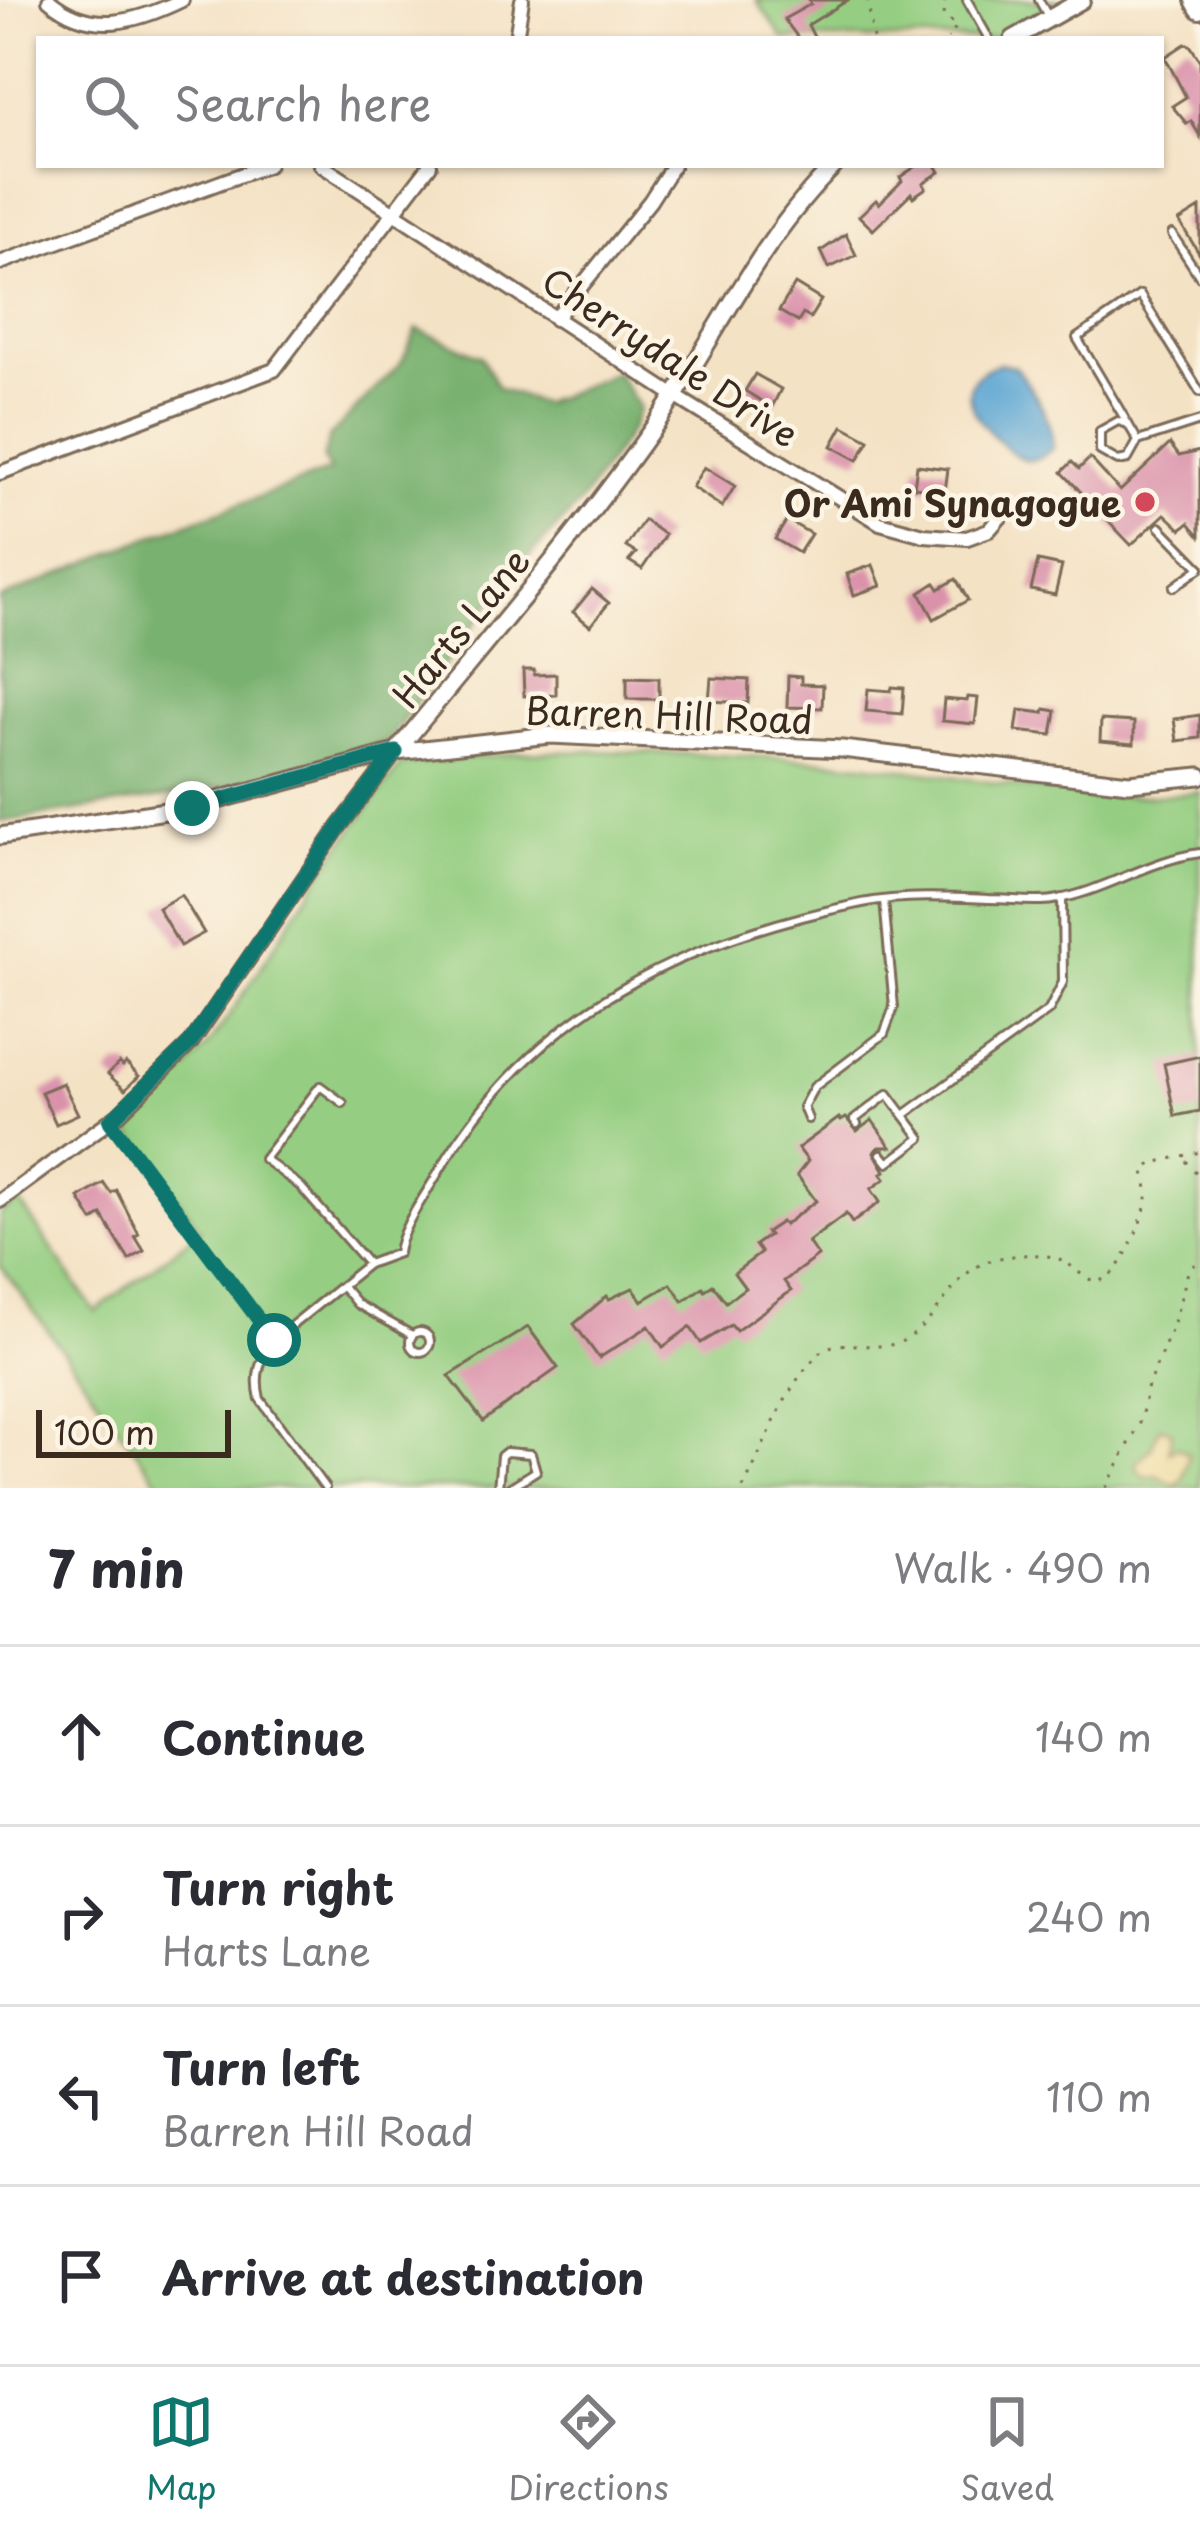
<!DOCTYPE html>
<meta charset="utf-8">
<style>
body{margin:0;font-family:"Playpen Sans",sans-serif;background:#f7f7f7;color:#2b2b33}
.scale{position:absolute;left:36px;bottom:30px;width:195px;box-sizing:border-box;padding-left:12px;border:6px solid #3b2a1e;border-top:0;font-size:33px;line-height:42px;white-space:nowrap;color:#3b2a1e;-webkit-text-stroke:9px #fcf5e5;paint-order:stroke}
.stop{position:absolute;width:36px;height:36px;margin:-27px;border:9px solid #0f766e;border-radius:50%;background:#fff}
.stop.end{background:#0f766e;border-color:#fff;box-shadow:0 3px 12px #0008}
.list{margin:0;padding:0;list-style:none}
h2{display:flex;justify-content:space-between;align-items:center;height:156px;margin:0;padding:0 48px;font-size:51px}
h2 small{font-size:39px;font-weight:400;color:#7c7c81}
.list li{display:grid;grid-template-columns:78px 1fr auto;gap:36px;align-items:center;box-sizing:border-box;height:180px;padding:0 48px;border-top:3px solid #e1e1e2}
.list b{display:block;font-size:45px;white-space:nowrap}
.list p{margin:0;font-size:39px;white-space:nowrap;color:#7c7c81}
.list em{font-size:39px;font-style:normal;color:#7c7c81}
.icon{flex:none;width:66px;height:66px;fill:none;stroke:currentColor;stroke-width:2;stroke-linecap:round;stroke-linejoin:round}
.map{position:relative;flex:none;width:1200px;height:1488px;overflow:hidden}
.search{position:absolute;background:#fff;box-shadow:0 3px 9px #0004;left:36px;right:36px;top:36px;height:132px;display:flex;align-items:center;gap:30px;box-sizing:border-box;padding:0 42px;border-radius:0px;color:#7c7c81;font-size:45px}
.sheet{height:876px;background:#fff}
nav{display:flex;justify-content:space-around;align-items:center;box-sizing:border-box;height:168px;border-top:3px solid #e1e1e2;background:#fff;font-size:33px;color:#7c7c81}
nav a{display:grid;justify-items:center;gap:6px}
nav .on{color:#0f766e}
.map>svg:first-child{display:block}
</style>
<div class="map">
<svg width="1200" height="1488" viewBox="0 0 1200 1488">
<rect width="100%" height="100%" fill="#fcf5e5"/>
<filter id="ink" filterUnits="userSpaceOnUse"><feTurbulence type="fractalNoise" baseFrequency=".00833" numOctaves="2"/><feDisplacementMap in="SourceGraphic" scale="24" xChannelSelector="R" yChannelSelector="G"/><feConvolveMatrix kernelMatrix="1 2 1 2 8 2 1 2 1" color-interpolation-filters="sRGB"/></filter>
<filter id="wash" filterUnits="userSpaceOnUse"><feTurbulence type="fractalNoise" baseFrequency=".004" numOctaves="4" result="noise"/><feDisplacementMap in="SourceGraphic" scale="48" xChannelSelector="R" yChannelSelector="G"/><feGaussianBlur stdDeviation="2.7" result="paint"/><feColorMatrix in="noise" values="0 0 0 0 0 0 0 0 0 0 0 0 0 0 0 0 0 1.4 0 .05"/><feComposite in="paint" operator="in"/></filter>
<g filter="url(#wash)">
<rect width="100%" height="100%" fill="#f4e2c5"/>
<!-- green -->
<g fill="#95ce82" stroke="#687c50" stroke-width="3">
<polygon points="756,0 1059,0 993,39 784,39"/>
<path d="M 592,751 C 681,754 771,755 860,764 C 973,775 1086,807 1200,792 L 1200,1488 L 163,1488 L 0,1265 L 0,1214 L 19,1201 L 95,1312 L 201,1230 L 125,1126 C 207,1067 249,984 303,901 C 333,854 367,810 401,765 L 517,753 Z"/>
</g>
<!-- forest -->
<polygon fill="#78b170" stroke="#5a6e47" stroke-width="3" points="417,329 481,356 498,388 542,404 616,372 639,408 631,429 580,503 510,577 387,742 210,790 0,822 0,599 155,535 330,471 323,459 330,436 402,362"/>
<!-- sand -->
<polygon fill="#eeda9e" stroke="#94825e" stroke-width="3" points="1160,1427 1171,1431 1169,1452 1177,1447 1189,1454 1182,1480 1175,1485 1156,1475 1146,1477 1137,1470 1137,1462 1151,1448"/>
<!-- water -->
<path fill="#5ba6d3" stroke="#4b6878" stroke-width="3" d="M 1000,363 L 1014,366 C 1033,390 1052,416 1053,448 C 1046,453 1037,461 1027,460 C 1015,458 1004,445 995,437 C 967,411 954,379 1000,363 Z"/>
<g id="blocks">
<!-- building -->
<g fill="#da92ab">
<polygon points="809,0 848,0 808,25 815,39 799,39 784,19 811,4"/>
<polygon points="1185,44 1190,45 1200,61 1200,136 1191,121 1187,124 1172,106 1186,97 1165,57"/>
<polygon points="918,165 936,165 940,172 923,183 926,188 913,197 911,193 873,230 859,216 876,200 879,204 902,181 900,177"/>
<polygon points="1200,208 1200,255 1179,221"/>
<polygon points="846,234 856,255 829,268 821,251"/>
<polygon points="795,284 821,300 810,318 803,314 798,322 779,311"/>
<polygon points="755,374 781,389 772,407 745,391"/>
<polygon points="843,426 869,440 858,460 832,446"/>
<polygon points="1170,444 1179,456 1200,451 1200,536 1189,523 1181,529 1165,514 1131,545 1062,472 1072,462 1079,469 1090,458 1120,491"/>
<polygon points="917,465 948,469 945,491 914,487"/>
<polygon points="704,467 735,486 722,507 692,487"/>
<polygon points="644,520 665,535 642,569 629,561 636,553 626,547"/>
<polygon points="787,520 811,534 799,553 775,539"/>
<polygon points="1038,561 1062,566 1055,595 1031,590"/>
<polygon points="873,565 881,586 854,595 847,574"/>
<polygon points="956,579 968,600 934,619 920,593 935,583 939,589"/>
<polygon points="592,589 609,603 590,626 573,612"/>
<polygon points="523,670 534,670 534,675 556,674 556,695 524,696"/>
<polygon points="788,676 801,677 801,684 823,685 822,708 787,707"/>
<polygon points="627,677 659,678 659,699 627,699"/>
<polygon points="711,678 749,680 748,703 709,701"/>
<polygon points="892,687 904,688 902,714 866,711 868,689 891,691"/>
<polygon points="968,697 978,698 975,724 942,721 944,699 967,701"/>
<polygon points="1045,709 1056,711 1052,735 1016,731 1019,710 1044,713"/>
<polygon points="1200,715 1200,738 1177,741 1174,719"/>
<polygon points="1101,720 1134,722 1134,744 1100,741"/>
<polygon points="181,895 204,933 180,946 158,908"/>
<polygon points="1200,1056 1200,1111 1175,1116 1164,1064"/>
<polygon points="119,1063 123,1066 126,1063 139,1076 125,1090 108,1074"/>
<polygon points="63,1083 78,1114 56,1124 41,1092"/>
<polygon points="839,1118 841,1121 846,1118 857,1131 872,1120 891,1147 879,1147 874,1152 885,1171 881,1174 885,1179 871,1189 880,1202 852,1223 846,1214 808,1242 818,1256 784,1281 791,1291 736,1331 731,1325 701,1343 690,1327 663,1347 649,1326 599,1358 574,1324 607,1296 609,1299 633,1288 642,1301 671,1284 683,1301 703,1287 705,1290 713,1285 726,1302 745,1288 734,1273 761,1253 755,1245 769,1235 766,1232 781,1222 784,1225 816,1201 797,1175 808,1161 798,1148"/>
<polygon points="104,1183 111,1193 116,1190 139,1234 135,1236 144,1251 129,1260 102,1215 93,1221 79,1198"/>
<polygon points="528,1327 558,1368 483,1421 449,1376"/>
</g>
</g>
</g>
<g filter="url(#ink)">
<use href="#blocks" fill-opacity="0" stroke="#7c6a58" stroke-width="3"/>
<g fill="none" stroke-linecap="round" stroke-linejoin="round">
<!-- service casing -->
<g stroke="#7c6a58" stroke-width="12">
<g id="service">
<polyline points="967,0 989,39"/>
<polyline points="1039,0 1049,18"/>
<polyline points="1172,234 1200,277"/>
<polyline points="1128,424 1077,338 1140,295 1200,392"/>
<polyline points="1138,441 1128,424 1118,421 1100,431 1100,451 1118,461 1128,459 1138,441 1200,421"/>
<polyline points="1160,527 1200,568"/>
<polyline points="1174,587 1200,568"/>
<polyline points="343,1103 320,1086 264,1159 300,1186 368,1264"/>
<polyline points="904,1115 1049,1010 1063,982 1062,898"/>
<polyline points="808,1119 803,1107 814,1087 884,1034 894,1007 884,901"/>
<polyline points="110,1121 273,1339"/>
<polyline points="857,1124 854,1120 888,1094 921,1138 888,1163 881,1154"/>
<polyline points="342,1286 357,1304 412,1335"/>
<circle cx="420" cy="1342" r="10"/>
<path d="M 325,1488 L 260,1399 C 254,1374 260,1360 274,1340 L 368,1264 L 398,1253 C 401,1227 425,1196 438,1173 C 532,1011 685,939 862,903 C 902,895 949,897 989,899 C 1011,899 1032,903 1053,900 C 1104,892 1148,860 1200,853"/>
<polyline points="498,1488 501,1456 506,1452 531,1454 536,1471 509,1488"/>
</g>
</g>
<!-- minor casing -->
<g stroke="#7c6a58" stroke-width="18">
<g id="minor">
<path d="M 49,0 C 91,36 137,22 182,0"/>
<polyline points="516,39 522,0"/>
<polyline points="321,165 675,396 880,523 924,535 967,538 989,530 1002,515"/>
<polyline points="0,263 268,165"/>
<polyline points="555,319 650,201 673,165"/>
<polyline points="0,473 274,370 430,165"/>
<polyline points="0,1201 119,1114 191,1043 339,827 396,752"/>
</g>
</g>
<!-- tertiary casing -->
<g stroke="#7c6a58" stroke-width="21">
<g id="tertiary">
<polyline points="1013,39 1082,0"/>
<path d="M 396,752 C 485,643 577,537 658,421 C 716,337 761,237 835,165"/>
<polyline points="0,836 192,807 396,752 550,735 842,749 1129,783 1200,776"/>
</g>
</g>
<!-- primary casing -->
<g stroke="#7c6a58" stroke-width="24">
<polyline id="primary" points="1195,0 1200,9"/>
</g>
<!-- path -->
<g stroke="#7c6a58" stroke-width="3" stroke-dasharray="3 9" stroke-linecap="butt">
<polyline points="868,0 873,39"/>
<polyline points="945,0 943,15 957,26 948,39"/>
<polyline points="1186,1161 1200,1177"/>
<path d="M 743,1488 C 766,1445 784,1385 821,1352 C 842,1334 879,1357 908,1338 C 950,1311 949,1262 1013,1256 C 1028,1254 1045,1254 1059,1259 C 1075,1264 1088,1289 1106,1278 C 1123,1269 1145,1216 1147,1198 C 1148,1190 1145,1179 1144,1170 L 1153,1163 L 1200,1152"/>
<polyline points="1106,1488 1140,1423 1148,1385 1173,1326 1188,1272 1200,1259"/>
</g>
<!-- service -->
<use href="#service" stroke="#fff" stroke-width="6"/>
<!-- minor -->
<use href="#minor" stroke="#fff" stroke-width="12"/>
<!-- tertiary -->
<use href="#tertiary" stroke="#fff" stroke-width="15"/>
<!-- primary -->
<use href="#primary" stroke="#fff" stroke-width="18"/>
</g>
</g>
<g fill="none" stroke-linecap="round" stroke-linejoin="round" filter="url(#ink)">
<!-- route -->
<polyline stroke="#0f766e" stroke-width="15" points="192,808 396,752 339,827 190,1043 110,1121 274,1340"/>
</g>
<!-- markers -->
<circle fill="#d1495b" stroke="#fcf5e5" stroke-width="4.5" cx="1145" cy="502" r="12"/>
<g text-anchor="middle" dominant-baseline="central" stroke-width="9" stroke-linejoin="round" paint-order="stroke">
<!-- street labels -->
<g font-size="36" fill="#3b2a1e" stroke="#fcf5e5">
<text transform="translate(671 356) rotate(33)">Cherrydale Drive</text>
<text transform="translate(460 627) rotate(-51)">Harts Lane</text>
<text transform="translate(669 714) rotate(2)">Barren Hill Road</text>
</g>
<!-- poi labels -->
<g font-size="36" font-weight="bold" fill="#3b2a1e" stroke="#fcf5e5" text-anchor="end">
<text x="1121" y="502">Or Ami Synagogue</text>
</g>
</g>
</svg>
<div class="scale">100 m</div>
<div class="stop" style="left:274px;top:1340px"></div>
<div class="stop end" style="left:192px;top:808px"></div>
<div class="search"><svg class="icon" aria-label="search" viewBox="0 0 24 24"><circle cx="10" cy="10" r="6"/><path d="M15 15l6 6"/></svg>Search here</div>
</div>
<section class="sheet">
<h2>7 min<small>Walk · 490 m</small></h2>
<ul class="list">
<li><svg class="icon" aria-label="ahead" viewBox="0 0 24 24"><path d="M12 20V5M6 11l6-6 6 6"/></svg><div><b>Continue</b></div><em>140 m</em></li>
<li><svg class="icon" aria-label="right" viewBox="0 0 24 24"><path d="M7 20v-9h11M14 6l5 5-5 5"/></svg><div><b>Turn right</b><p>Harts Lane</p></div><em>240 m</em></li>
<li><svg class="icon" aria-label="left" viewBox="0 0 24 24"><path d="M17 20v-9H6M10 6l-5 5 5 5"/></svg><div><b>Turn left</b><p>Barren Hill Road</p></div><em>110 m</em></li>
<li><svg class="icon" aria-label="arrive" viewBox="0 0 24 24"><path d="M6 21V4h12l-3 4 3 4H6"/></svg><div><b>Arrive at destination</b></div></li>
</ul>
</section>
<nav>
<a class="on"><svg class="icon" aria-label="map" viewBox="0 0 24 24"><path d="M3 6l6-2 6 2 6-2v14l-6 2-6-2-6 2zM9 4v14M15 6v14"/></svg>Map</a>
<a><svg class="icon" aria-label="directions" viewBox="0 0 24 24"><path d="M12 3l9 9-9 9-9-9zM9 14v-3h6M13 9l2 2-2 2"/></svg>Directions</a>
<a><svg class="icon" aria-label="saved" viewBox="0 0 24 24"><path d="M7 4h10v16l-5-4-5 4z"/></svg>Saved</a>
</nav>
